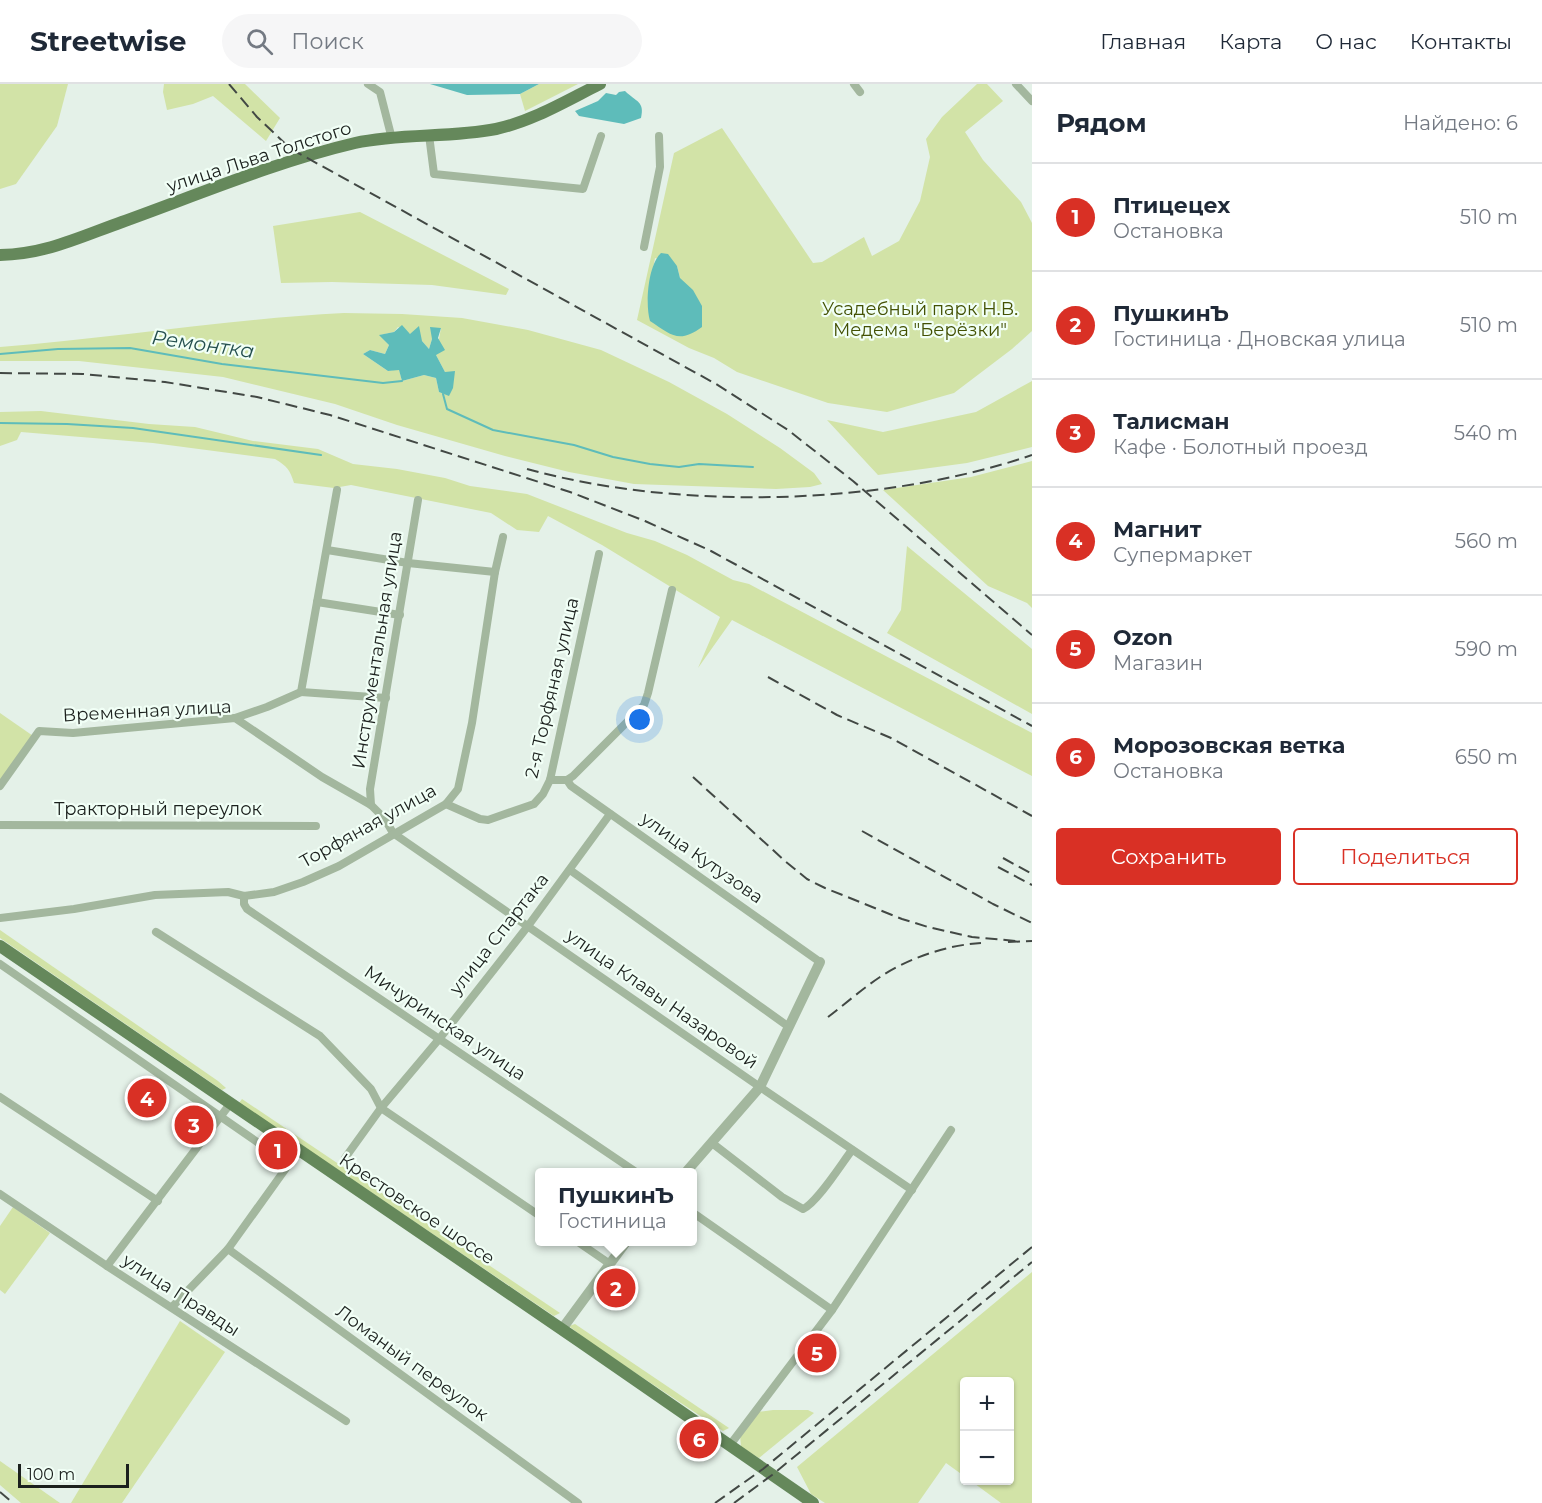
<!DOCTYPE html>
<html lang="ru">
<meta charset="utf-8">
<style>
body{margin:0;font-family:Montserrat,sans-serif;background:#f6f6f7;color:#1f2937}
.controls{position:absolute;right:18px;bottom:18px;display:grid;overflow:hidden;border-radius:6px;box-shadow:0 2px 4px #0004}
.controls button{width:54px;height:54px;display:grid;place-items:center;padding:0;border:0;border-bottom:2px solid #e0e1e3;background:#fff;color:#1f2937;font:30px sans-serif}
.scale{position:absolute;left:18px;bottom:15px;width:111px;box-sizing:border-box;padding-left:6px;border:3px solid #1b201d;border-top:0;font-size:16px;line-height:21px;white-space:nowrap;color:#1b201d;-webkit-text-stroke:4px #f1fff6;paint-order:stroke}
.you{position:absolute;left:640px;top:636px;width:21px;height:21px;margin:-15px;border:4px solid #fff;border-radius:50%;background:#1a73e8;box-shadow:0 0 0 9px #1a73e833}
.badge{display:grid;place-items:center;width:39px;height:39px;border-radius:50%;background:#d93025;color:#fff;font-size:20px;font-weight:700}
.pin{position:absolute;translate:-50% -50%;border:3px solid #fff;box-shadow:0 2px 6px #0006}
.popup{position:absolute;left:535px;top:1084px;width:162px;height:78px;box-sizing:border-box;display:grid;place-content:center;border-radius:6px;background:#fff;filter:drop-shadow(0 2px 4px #0005);font-size:20px;white-space:nowrap;color:#747a83}
.popup b{font-size:22px;color:#1f2937}
.popup::after{content:'';position:absolute;left:50%;top:100%;margin-left:-12px;border:12px solid transparent;border-top-color:#fff}
.list{margin:0;padding:0;list-style:none}
h2{display:flex;justify-content:space-between;align-items:center;height:78px;margin:0;padding:0 24px;font-size:26px}
h2 small{font-size:20px;font-weight:400;color:#747a83}
.list li{display:grid;grid-template-columns:39px 1fr auto;gap:18px;align-items:center;box-sizing:border-box;height:108px;padding:0 24px;border-top:2px solid #e0e1e3}
.list b{display:block;font-size:22px;white-space:nowrap}
.list p{margin:0;font-size:20px;white-space:nowrap;color:#747a83}
.list em{font-size:20px;font-style:normal;color:#747a83}
.actions{display:flex;gap:12px;padding:18px 24px}
.actions a{flex:1;padding:14px 0;border:2px solid #d93025;border-radius:6px;text-align:center;font-size:21px;color:#d93025}
.actions .main{background:#d93025;color:#fff}
.icon{flex:none;width:33px;height:33px;fill:none;stroke:currentColor;stroke-width:2;stroke-linecap:round;stroke-linejoin:round}
.map{position:relative;flex:none;width:1032px;height:1419px;overflow:hidden}
header{display:flex;align-items:center;gap:36px;box-sizing:border-box;height:84px;padding:0 30px;background:#fff;border-bottom:2px solid #e0e1e3}
header strong{font-size:28px}
nav{display:flex;gap:33px;margin-inline-start:auto;font-size:21px}
.search{width:420px;height:54px;background:#f6f6f7;display:flex;align-items:center;gap:15px;box-sizing:border-box;padding:0 21px;border-radius:33px;color:#747a83;font-size:22px}
main{display:flex}
aside{flex:1;background:#fff}
.map>svg:first-child{display:block}
</style>
<header>
<strong>Streetwise</strong>
<div class="search"><svg class="icon" aria-label="search" viewBox="0 0 24 24"><circle cx="10" cy="10" r="6"/><path d="M15 15l6 6"/></svg>Поиск</div>
<nav><a>Главная</a><a>Карта</a><a>О нас</a><a>Контакты</a></nav>
</header>
<main>
<div class="map">
<svg width="1032" height="1419" viewBox="0 0 1032 1419">
<rect width="100%" height="100%" fill="#e4f1e8"/>
<!-- green -->
<g fill="#d2e3a7" fill-rule="evenodd">
<polygon points="0,0 68,0 57,42 16,100 0,105"/>
<polygon points="164,0 245,0 280,34 266,57 213,12 193,20 167,26 163,8"/>
<polygon points="539,0 578,0 525,27 520,10"/>
<path d="M 977,0 L 987,0 L 1003,17 L 965,48 L 983,76 L 1021,118 L 1032,139 L 1032,247 L 1012,265 L 954,309 L 887,328 L 828,319 L 737,288 L 714,274 L 689,264 L 637,236 L 674,69 L 722,44 L 813,179 L 822,178 L 864,153 L 872,172 L 899,157 L 920,117 L 930,73 L 926,55 L 942,33 ZM 655,174 L 677,182 L 680,194 L 651,197 Z"/>
<polygon points="360,128 509,205 506,211 432,201 332,198 281,199 273,142"/>
<path d="M 344,229 L 402,230 L 462,234 L 528,246 L 601,266 L 669,298 L 727,330 L 780,364 L 814,389 L 822,400 L 810,403 L 776,405 L 634,400 L 569,388 L 505,372 L 397,341 L 335,320 L 223,293 L 79,277 L 0,277 L 0,263 C 115,254 229,235 344,229 ZM 398,243 L 422,257 L 429,265 L 432,255 L 441,244 L 436,271 L 445,288 L 454,288 L 449,311 L 439,308 L 436,294 L 424,291 L 402,297 L 399,285 L 388,287 L 363,270 L 370,266 L 385,270 L 389,261 L 380,251 L 394,248 Z"/>
<polygon points="1032,297 1032,363 967,379 878,391 827,336 883,348 976,328"/>
<path d="M 41,327 L 149,340 L 195,343 L 253,357 L 318,365 L 353,380 L 397,385 L 445,394 L 470,402 L 527,410 L 627,449 L 655,457 L 687,471 L 733,496 L 749,500 L 1032,649 L 1032,692 L 732,536 L 698,584 L 720,533 L 602,461 L 548,432 L 539,448 L 517,446 L 491,429 L 351,401 L 334,404 L 294,399 C 290,386 287,382 275,375 L 153,359 L 21,348 L 17,356 L 0,362 L 0,328 Z"/>
<polygon points="1032,377 1032,524 1027,519 988,502 883,406 971,393"/>
<polygon points="907,462 1032,565 1032,630 887,549 901,526"/>
<polygon points="0,629 36,654 0,704"/>
<polygon points="0,846 218,997 226,1004 222,1006 0,854"/>
<polygon points="242,1015 560,1229 554,1232 239,1019"/>
<polygon points="13,1123 50,1149 5,1210 0,1206 0,1142"/>
<polygon points="1032,1188 1032,1419 1001,1419 971,1397 1010,1396 1010,1298 964,1298 964,1392 946,1379 918,1419 825,1419 811,1410 797,1383"/>
<polygon points="180,1237 225,1268 122,1419 71,1419"/>
<polygon points="575,1240 729,1344 723,1347 589,1258 569,1242"/>
<polygon points="773,1326 808,1326 814,1329 759,1374 741,1363 740,1351 757,1328"/>
<polygon points="0,1377 60,1419 21,1419 0,1401"/>
</g>
<!-- water -->
<g fill="#5ebcba">
<polygon points="430,0 539,0 520,10 467,11"/>
<path d="M 625,7 C 636,18 645,17 641,34 L 624,40 L 579,32 L 575,27 L 598,17 L 606,9 L 616,11 L 619,8 Z"/>
<path d="M 661,169 L 668,170 L 677,182 L 680,194 L 693,206 L 702,222 L 702,243 C 679,260 671,251 650,237 C 645,220 648,181 661,169 Z"/>
<polygon points="402,241 410,250 419,242 422,257 429,265 432,255 430,243 441,244 438,254 445,266 436,271 445,288 455,287 453,304 449,312 439,308 436,294 424,291 402,297 399,286 388,287 363,270 370,266 385,270 389,261 379,251 394,248"/>
</g>
<g fill="none" stroke-linecap="round" stroke-linejoin="round">
<!-- stream -->
<g stroke="#5ebcba" stroke-width="2">
<polyline points="0,270 58,265 130,264 222,280 383,299 402,297"/>
<polyline points="443,310 447,325 493,346 574,361 613,373 650,380 679,383 699,380 753,383"/>
<polyline points="0,339 67,340 133,344 321,371"/>
</g>
<!-- minor -->
<g stroke="#a3b79e" stroke-width="8">
<polyline points="368,0 380,8 392,55"/>
<polyline points="854,0 860,8"/>
<polyline points="1016,0 1032,17"/>
<polyline points="429,51 434,90 583,105 601,52"/>
<polyline points="644,163 660,83 659,52"/>
<polyline points="327,466 408,479 495,488"/>
<polyline points="317,518 400,531"/>
<polyline points="301,608 386,614"/>
<polyline points="235,634 267,623 301,608 337,406"/>
<polyline points="550,696 567,696 573,692 644,621 648,609 672,506"/>
<polyline points="567,696 571,702 820,878"/>
<polyline points="0,702 39,647 73,649 235,634 322,693 371,721 385,735 393,749 760,1003 912,1106"/>
<polyline points="446,720 480,735 488,736 534,720 543,710 550,696 599,470"/>
<polyline points="371,721 370,705 418,416"/>
<polyline points="0,741 316,742"/>
<polyline points="570,786 789,943"/>
<polyline points="244,812 244,820 247,825 636,1088"/>
<polyline points="0,834 74,825 155,811 228,808 244,812 274,808 303,798 339,782 446,720 458,705 472,639 495,488 503,453"/>
<polyline points="156,848 320,952 371,1005 381,1024 540,1132"/>
<polyline points="0,880 289,1080 228,1165 172,1223"/>
<polyline points="0,1013 158,1117"/>
<path d="M 712,1059 L 782,1113 L 803,1125 C 817,1119 842,1079 852,1066"/>
<polyline points="345,1074 381,1024 440,954 528,842 610,730"/>
<polyline points="0,1110 107,1182 346,1337"/>
<polyline points="692,1128 832,1226"/>
<polyline points="578,1158 610,1180"/>
<polyline points="228,1165 578,1419"/>
<polyline points="107,1182 230,1020"/>
<polyline points="730,1361 832,1226 951,1046"/>
</g>
<!-- tertiary -->
<g stroke="#a3b79e" stroke-width="10">
<polyline points="686,1088 760,1003 820,878"/>
<polyline points="562,1245 626,1158"/>
</g>
<!-- primary -->
<g stroke="#65885b" stroke-width="12">
<path d="M 0,171 C 46,170 80,153 122,138 C 197,111 278,77 355,59 C 401,49 450,54 496,45 C 533,37 566,17 600,0"/>
<polyline points="0,862 579,1257 813,1419"/>
</g>
<!-- rail -->
<g stroke="#424844" stroke-width="2" stroke-dasharray="12 6" stroke-linecap="butt">
<polyline points="229,0 257,33 291,65 716,300 788,346 853,397 1032,551"/>
<polyline points="0,289 83,290 165,298 257,313 330,331 570,408 645,437 711,467 1032,642"/>
<path d="M 527,385 C 679,427 883,422 1032,371"/>
<polyline points="768,593 837,631 891,654 1032,732"/>
<polyline points="693,693 785,777 807,795 825,804 902,835 928,843 972,853 1016,857"/>
<polyline points="862,747 993,820 1032,839"/>
<polyline points="1003,774 1032,790"/>
<polyline points="998,783 1032,801"/>
<polyline points="1008,858 1032,857"/>
<path d="M 828,933 C 845,920 862,905 880,893 C 909,874 947,861 981,859"/>
<polyline points="0,1408 13,1419"/>
<polyline points="715,1419 763,1385 1032,1163"/>
<polyline points="734,1419 772,1391 1032,1178"/>
</g>
</g>
<g text-anchor="middle" dominant-baseline="central" stroke-width="4.5" stroke-linejoin="round" paint-order="stroke">
<!-- street labels -->
<g font-size="18" fill="#1b201d" stroke="#f1fff6">
<text transform="translate(259 73) rotate(-18)">улица Льва Толстого</text>
<text transform="translate(377 566) rotate(-81)">Инструментальная улица</text>
<text transform="translate(552 604) rotate(-77)">2-я Торфяная улица</text>
<text transform="translate(147 627) rotate(-3)">Временная улица</text>
<text x="158" y="725">Тракторный переулок</text>
<text transform="translate(368 742) rotate(-29)">Торфяная улица</text>
<text transform="translate(702 774) rotate(35)">улица Кутузова</text>
<text transform="translate(499 850) rotate(-52)">улица Спартака</text>
<text transform="translate(662 915) rotate(35)">улица Клавы Назаровой</text>
<text transform="translate(445 939) rotate(34)">Мичуринская улица</text>
<text transform="translate(417 1125) rotate(34)">Крестовское шоссе</text>
<text transform="translate(181 1211) rotate(33)">улица Правды</text>
<text transform="translate(412 1279) rotate(36)">Ломаный переулок</text>
</g>
<!-- park labels -->
<g font-size="18" fill="#435103" stroke="#f1fff6">
<text x="920" y="225">Усадебный парк Н.В.<tspan x="920" dy="21">Медема "Берёзки"</tspan></text>
</g>
<!-- water labels -->
<g font-size="20" font-style="italic" fill="#244f4e" stroke="#f1fff6">
<text transform="translate(203 260) rotate(8)">Ремонтка</text>
</g>
</g>
</svg>
<div class="controls">
<button>+</button>
<button>−</button>
</div>
<div class="scale">100 m</div>
<div class="you"></div>
<div class="pin badge" style="left:278px;top:1066px">1</div>
<div class="pin badge" style="left:616px;top:1204px">2</div>
<div class="popup"><b>ПушкинЪ</b>Гостиница</div>
<div class="pin badge" style="left:194px;top:1041px">3</div>
<div class="pin badge" style="left:147px;top:1014px">4</div>
<div class="pin badge" style="left:817px;top:1269px">5</div>
<div class="pin badge" style="left:699px;top:1355px">6</div>
</div>
<aside>
<h2>Рядом<small>Найдено: 6</small></h2>
<ul class="list">
<li><span class="badge">1</span><div><b>Птицецех</b><p>Остановка</p></div><em>510 m</em></li>
<li><span class="badge">2</span><div><b>ПушкинЪ</b><p>Гостиница · Дновская улица</p></div><em>510 m</em></li>
<li><span class="badge">3</span><div><b>Талисман</b><p>Кафе · Болотный проезд</p></div><em>540 m</em></li>
<li><span class="badge">4</span><div><b>Магнит</b><p>Супермаркет</p></div><em>560 m</em></li>
<li><span class="badge">5</span><div><b>Ozon</b><p>Магазин</p></div><em>590 m</em></li>
<li><span class="badge">6</span><div><b>Морозовская ветка</b><p>Остановка</p></div><em>650 m</em></li>
</ul>
<div class="actions"><a class="main">Сохранить</a><a>Поделиться</a></div>
</aside>
</main>
